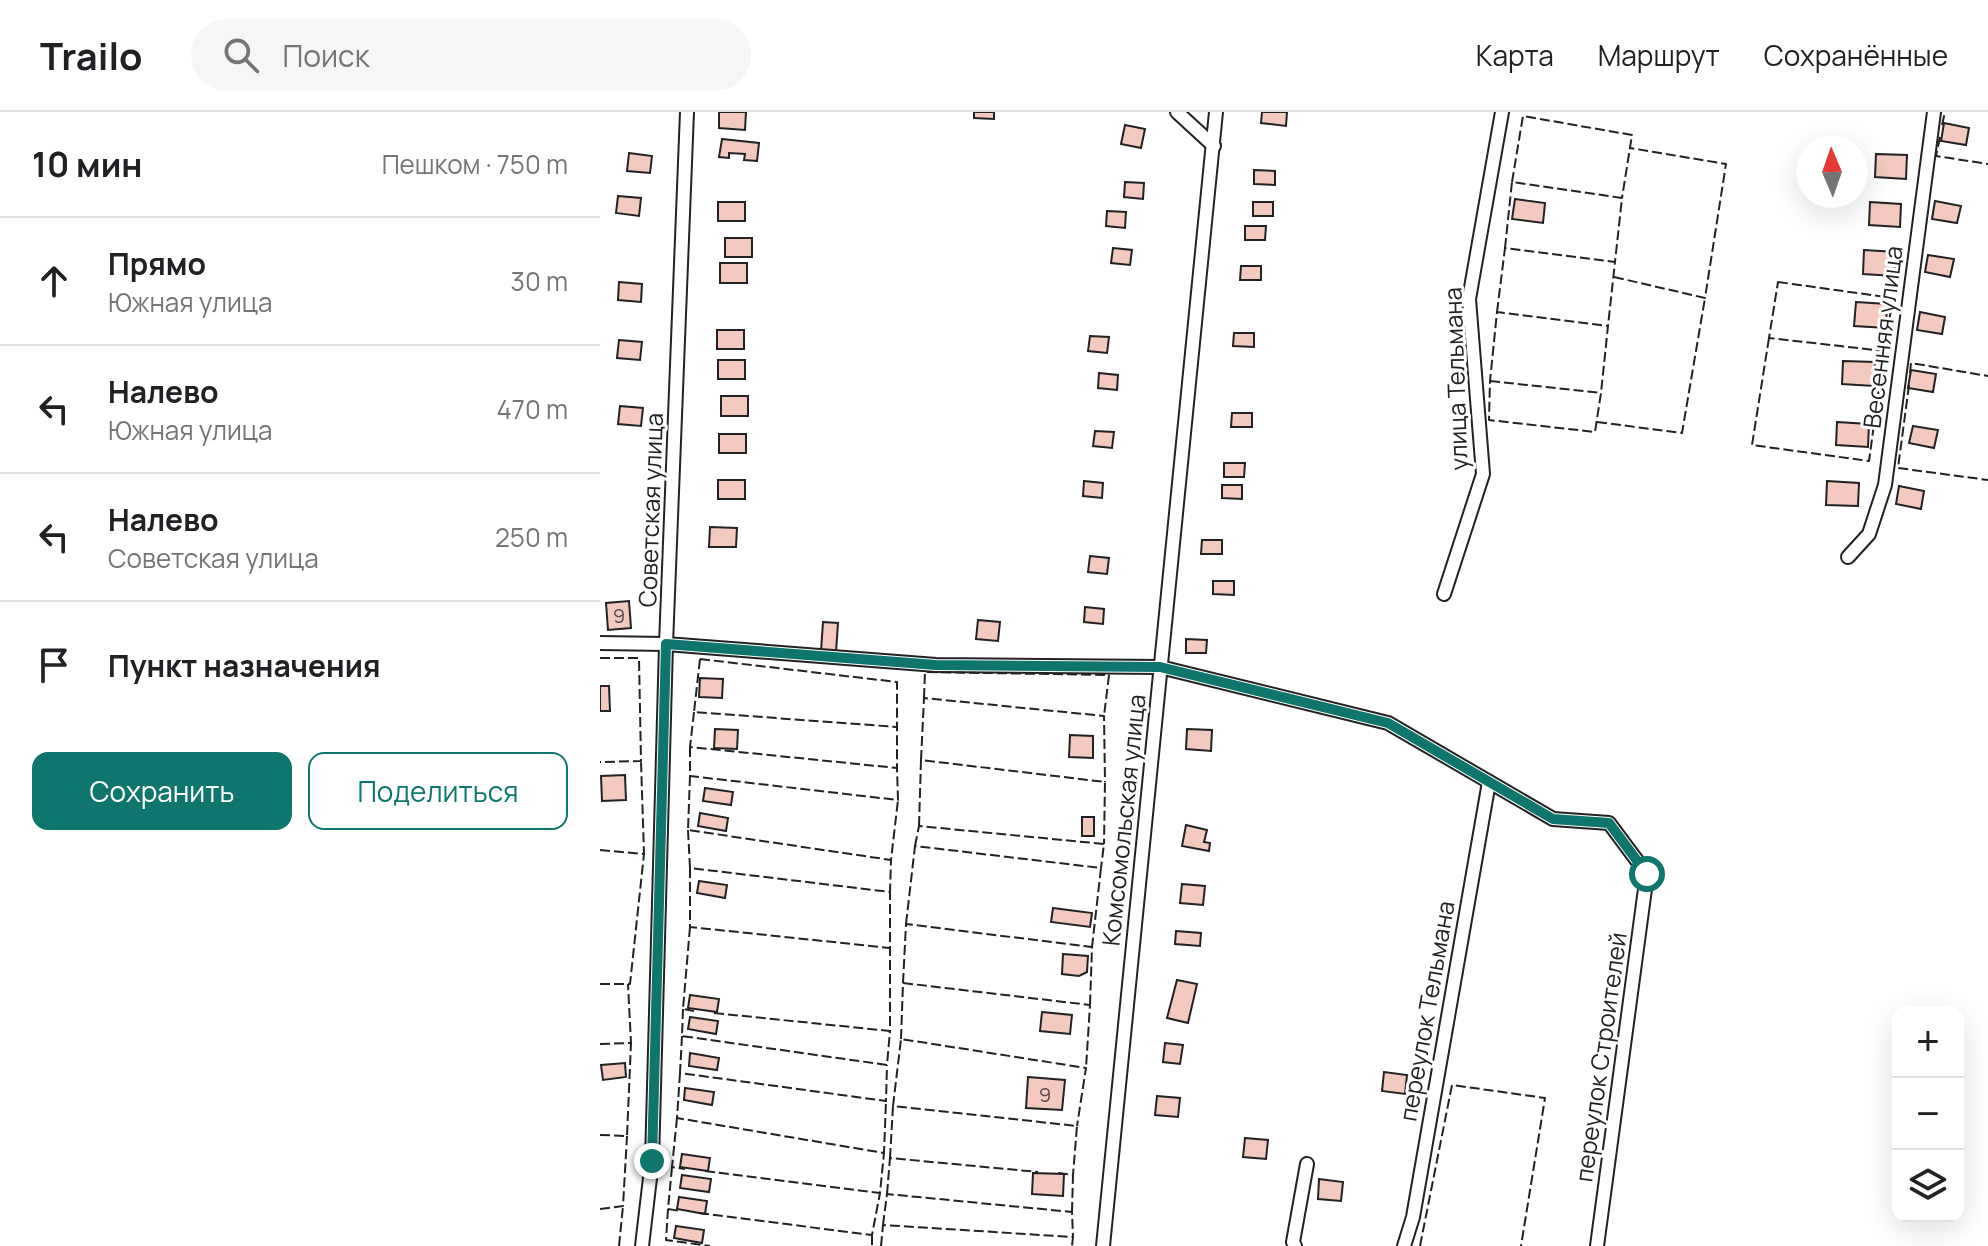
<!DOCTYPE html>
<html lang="ru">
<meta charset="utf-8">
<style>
body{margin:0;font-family:Manrope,sans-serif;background:#f6f6f6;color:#202124}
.controls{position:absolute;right:24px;bottom:24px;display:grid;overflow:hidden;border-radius:16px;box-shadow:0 8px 32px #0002}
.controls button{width:72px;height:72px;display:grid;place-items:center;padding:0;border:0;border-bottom:2px solid #e0e0e0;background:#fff;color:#202124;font:40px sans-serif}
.compass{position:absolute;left:1196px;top:24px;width:72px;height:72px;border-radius:50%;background:#fff;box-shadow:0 8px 32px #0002;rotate:358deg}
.stop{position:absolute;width:24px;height:24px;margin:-18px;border:6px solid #0f766e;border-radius:50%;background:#fff}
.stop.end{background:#0f766e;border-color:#fff;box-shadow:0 2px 8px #0008}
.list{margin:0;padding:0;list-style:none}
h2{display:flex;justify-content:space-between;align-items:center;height:104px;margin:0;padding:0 32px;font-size:34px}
h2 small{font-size:26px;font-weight:400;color:#757577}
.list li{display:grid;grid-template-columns:52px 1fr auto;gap:24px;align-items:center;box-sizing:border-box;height:128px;padding:0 32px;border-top:2px solid #e0e0e0}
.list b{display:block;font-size:30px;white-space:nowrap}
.list p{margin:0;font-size:26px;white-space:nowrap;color:#757577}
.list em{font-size:26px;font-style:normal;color:#757577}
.actions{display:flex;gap:16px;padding:24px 32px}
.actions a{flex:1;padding:18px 0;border:2px solid #0f766e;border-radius:16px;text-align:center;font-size:28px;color:#0f766e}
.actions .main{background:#0f766e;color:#fff}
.icon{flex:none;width:44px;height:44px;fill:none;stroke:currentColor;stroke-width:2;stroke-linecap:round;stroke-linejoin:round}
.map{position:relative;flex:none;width:1388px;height:1134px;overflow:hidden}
header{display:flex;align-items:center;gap:48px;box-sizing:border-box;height:112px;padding:0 40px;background:#fff;border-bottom:2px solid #e0e0e0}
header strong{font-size:38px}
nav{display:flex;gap:44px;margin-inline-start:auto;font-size:28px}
.search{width:560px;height:72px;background:#f6f6f6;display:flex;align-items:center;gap:20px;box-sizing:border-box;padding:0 28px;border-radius:44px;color:#757577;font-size:30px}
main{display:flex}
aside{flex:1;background:#fff}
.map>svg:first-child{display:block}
</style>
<header>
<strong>Trailo</strong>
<div class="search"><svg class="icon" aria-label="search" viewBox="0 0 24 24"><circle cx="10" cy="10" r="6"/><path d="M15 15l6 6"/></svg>Поиск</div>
<nav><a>Карта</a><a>Маршрут</a><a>Сохранённые</a></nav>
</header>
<main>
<aside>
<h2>10 мин<small>Пешком · 750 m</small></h2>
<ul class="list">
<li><svg class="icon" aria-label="ahead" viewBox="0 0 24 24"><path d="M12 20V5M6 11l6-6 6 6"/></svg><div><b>Прямо</b><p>Южная улица</p></div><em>30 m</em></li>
<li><svg class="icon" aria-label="left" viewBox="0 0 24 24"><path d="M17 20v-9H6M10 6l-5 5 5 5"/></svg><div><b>Налево</b><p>Южная улица</p></div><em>470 m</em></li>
<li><svg class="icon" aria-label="left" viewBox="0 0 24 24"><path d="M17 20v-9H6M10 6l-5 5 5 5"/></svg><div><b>Налево</b><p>Советская улица</p></div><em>250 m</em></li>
<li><svg class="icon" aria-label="arrive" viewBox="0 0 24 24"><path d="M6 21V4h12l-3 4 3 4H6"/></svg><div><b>Пункт назначения</b></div></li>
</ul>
<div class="actions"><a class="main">Сохранить</a><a>Поделиться</a></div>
</aside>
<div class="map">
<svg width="1388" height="1134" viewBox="0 0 1388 1134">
<rect width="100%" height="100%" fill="#fff"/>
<!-- building -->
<g fill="#f3c9c0" stroke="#222" stroke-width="2">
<polygon points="119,0 146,0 145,18 119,16"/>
<polygon points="374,0 394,0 394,7 374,6"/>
<polygon points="662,0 687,0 686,14 661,11"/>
<polygon points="1344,11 1369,16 1366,33 1341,29"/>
<polygon points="525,13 545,17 541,36 521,32"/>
<polygon points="122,27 159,31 157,49 144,48 145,42 129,41 129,46 119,45"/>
<polygon points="29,41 52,44 50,61 27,59"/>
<polygon points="1276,42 1307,43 1306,67 1275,65"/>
<polygon points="654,58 675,59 675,73 654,72"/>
<polygon points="525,70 544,71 543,87 524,85"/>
<polygon points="18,84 41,86 39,104 16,101"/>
<polygon points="915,87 945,91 943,111 912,107"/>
<polygon points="1335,89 1361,94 1357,111 1332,107"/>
<rect x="118" y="90" width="27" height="19"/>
<rect x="653" y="90" width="20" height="14"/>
<polygon points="1270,90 1301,92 1300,115 1269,113"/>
<polygon points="507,99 526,100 525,116 506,114"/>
<polygon points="645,114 666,114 665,128 645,128"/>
<rect x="125" y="126" width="27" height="19"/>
<polygon points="513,136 532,138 530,153 511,151"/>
<polygon points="1264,138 1296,140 1294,164 1263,162"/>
<polygon points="1328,143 1354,147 1350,165 1325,160"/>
<rect x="120" y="151" width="27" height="20"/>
<polygon points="641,154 661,154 661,168 640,168"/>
<polygon points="19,170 42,172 41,190 18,188"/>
<polygon points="1256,190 1287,192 1286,216 1254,214"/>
<polygon points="1320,200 1345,205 1342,222 1317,218"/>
<rect x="117" y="218" width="27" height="19"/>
<polygon points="634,221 654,221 654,235 633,234"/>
<polygon points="490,224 509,225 507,241 488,239"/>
<polygon points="19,228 42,230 40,248 17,246"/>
<rect x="118" y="248" width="27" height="19"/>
<polygon points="1243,249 1275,250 1274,274 1242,272"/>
<polygon points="1311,258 1336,262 1333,280 1308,276"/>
<polygon points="499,261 518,263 517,278 498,276"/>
<rect x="121" y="284" width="27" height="20"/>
<polygon points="20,294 43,296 41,314 18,312"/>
<polygon points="632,301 652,301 652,315 631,315"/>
<polygon points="1237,310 1269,312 1268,335 1236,333"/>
<polygon points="1313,314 1338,318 1334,336 1309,331"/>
<polygon points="495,319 514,320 512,336 493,334"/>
<rect x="119" y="322" width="27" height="19"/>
<polygon points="624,351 645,351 644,365 624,365"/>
<rect x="118" y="368" width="27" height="19"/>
<polygon points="484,369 503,371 502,386 483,384"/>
<polygon points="1227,369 1259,371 1258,394 1226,393"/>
<polygon points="622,373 642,373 642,387 622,386"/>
<polygon points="1299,374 1324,379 1321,397 1296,392"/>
<polygon points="110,415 137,416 136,435 109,435"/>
<polygon points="602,428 622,428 622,442 601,442"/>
<polygon points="490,444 509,446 507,462 488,460"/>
<polygon points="613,469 634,469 634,483 613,482"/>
<polygon points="29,489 31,516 8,518 6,491"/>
<polygon points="485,495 504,497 503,512 484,510"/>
<polygon points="378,508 400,510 398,529 376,527"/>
<polygon points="223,510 238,511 236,540 221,539"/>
<polygon points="586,527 607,528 606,541 586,541"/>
<polygon points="100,566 123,567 122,586 99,585"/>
<polygon points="0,574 9,574 10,599 0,599"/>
<polygon points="115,617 138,618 137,637 114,636"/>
<polygon points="587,617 612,618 611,639 586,637"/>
<polygon points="470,623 493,624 493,646 469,645"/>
<polygon points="25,663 26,688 2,689 1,664"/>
<polygon points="105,676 133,680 131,693 103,689"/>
<polygon points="100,701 128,706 126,719 98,714"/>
<rect x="482" y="705" width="12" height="19"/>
<polygon points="586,713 607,718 604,730 610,731 609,739 582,734"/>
<polygon points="99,769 127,773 125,786 97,781"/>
<polygon points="582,772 605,774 603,793 580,791"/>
<polygon points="453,796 492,801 490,815 451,810"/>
<polygon points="576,819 601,821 600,834 575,832"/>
<polygon points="463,842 488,844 487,860 479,864 462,862"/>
<polygon points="577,868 597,872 588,911 567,906"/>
<polygon points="90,883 119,887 117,900 88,896"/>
<polygon points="442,900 472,903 470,922 440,919"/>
<polygon points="90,905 118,909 116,922 88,917"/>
<polygon points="565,931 583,933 580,952 563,950"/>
<polygon points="90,941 119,946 117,958 89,954"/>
<polygon points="25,951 26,965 3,968 1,953"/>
<polygon points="784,960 807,963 805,982 782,979"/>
<polygon points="428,965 465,968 462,998 426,996"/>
<polygon points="85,976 114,980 112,993 84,988"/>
<polygon points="557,984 580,986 578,1005 555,1003"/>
<polygon points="645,1026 668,1028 666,1047 643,1045"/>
<polygon points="82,1042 110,1046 108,1059 80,1055"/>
<polygon points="433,1061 464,1062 463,1084 432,1082"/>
<polygon points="82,1063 111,1067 109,1080 80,1076"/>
<polygon points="719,1067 743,1070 741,1089 718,1087"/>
<polygon points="79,1085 107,1089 105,1102 77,1097"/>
<polygon points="76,1114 104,1118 102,1131 74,1126"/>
</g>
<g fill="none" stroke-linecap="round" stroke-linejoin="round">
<!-- minor casing -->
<g stroke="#222" stroke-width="16">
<g id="minor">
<polyline points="577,0 614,34"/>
<polyline points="1248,445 1269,422 1285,373 1334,0"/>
<polyline points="844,482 883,362 869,187 902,0"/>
<polyline points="0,531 66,532 336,553 560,555 788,611 953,707 1009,711 1047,762 997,1134"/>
<polyline points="42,1134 52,1049 66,532 87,0"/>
<polyline points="503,1134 616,0"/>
<polyline points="695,1134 693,1130 707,1052"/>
<polyline points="804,1134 813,1105 889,670"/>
</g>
</g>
<!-- minor -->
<use href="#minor" stroke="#fff" stroke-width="12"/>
<!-- fence -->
<g stroke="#222" stroke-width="2" stroke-dasharray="10 4" stroke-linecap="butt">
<polyline points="1342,13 1345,0"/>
<polyline points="1340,25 1336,44 1388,52"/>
<polyline points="912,70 923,4 1032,23 1022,86"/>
<polyline points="905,136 912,70 1022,86 1015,150"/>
<polyline points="1014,165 1105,186 1126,52 1030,36"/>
<polygon points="1178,170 1293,186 1284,239 1169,226"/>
<polyline points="897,200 905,136 1015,150 1008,214"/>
<polyline points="1169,226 1152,333 1269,349 1284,239"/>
<polyline points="1310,261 1311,251 1388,264"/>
<polyline points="890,269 1001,281 995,320 889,308 890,269 897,200 1008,214 1001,281"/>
<polyline points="1309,273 1298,356 1388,368"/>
<polyline points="997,310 1082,321 1105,186"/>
<polyline points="0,546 39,546 41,649 0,650"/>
<polygon points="100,547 297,570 297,615 94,600"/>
<polyline points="324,586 325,560 509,563 504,604"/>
<polyline points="94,600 90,635 297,656 297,615"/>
<polyline points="90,635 90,664 298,688 297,656"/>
<polyline points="321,648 324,586 504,604 505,670"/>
<polyline points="90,664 88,718 291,748 298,688"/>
<polyline points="319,714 321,648 505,670 504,732"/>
<polyline points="88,718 90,756 290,780 291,748"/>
<polyline points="315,734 319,714 504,732 501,756"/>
<polyline points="0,738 44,742 41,649"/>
<polyline points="90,756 90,815 290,836 290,780"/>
<polyline points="306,812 315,734 501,756 492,835"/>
<polyline points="90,815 83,897 94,899"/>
<polyline points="303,871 306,812 492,835 490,893"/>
<polyline points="0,872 30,872 44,742"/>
<polyline points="83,897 82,924 287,953 290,919"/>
<polyline points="114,901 290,919 290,836"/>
<polyline points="82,924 80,961 286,989 287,953"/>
<polyline points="301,927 303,871 490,893 486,956"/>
<polyline points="0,932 31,931 28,872"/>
<polyline points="80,961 77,1006 284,1041 286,989"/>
<polyline points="293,994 301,927 486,956 477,1014"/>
<polyline points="77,1006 72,1055 85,1057"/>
<polyline points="0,1023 27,1024 31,931"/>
<polyline points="290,1046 293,994 477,1014 473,1063"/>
<polyline points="72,1055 68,1097 80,1099"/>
<polyline points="105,1059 280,1081 284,1041"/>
<polyline points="458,1061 473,1063 472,1100"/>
<polyline points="287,1082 290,1046 438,1060"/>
<polyline points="0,1097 23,1094 27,1024"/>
<polyline points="68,1097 66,1128 110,1134"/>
<polyline points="99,1101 272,1123 280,1081"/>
<polyline points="283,1113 287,1082 472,1100 473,1125"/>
<polyline points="272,1123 272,1134"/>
<polyline points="19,1134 23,1094"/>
<polyline points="281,1134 283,1113 473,1125 472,1134"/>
<polyline points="820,1134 852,973 945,986 921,1134"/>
</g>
</g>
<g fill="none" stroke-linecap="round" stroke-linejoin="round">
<!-- route -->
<polyline stroke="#0f766e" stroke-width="10" points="52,1049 66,532 336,553 560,555 788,611 953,707 1009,711 1047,762"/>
</g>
<g text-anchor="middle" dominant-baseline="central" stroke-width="6" stroke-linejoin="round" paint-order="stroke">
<!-- number labels -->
<g font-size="20" fill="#564c4a">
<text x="19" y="503">9</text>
<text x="445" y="982">9</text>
</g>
<!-- street labels -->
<g font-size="24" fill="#222" stroke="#fff">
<text transform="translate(1282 225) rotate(-83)">Весенняя улица</text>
<text transform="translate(855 267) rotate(-92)">улица Тельмана</text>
<text transform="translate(50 398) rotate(-88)">Советская улица</text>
<text transform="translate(523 708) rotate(-84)">Комсомольская улица</text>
<text transform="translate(826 899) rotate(-80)">переулок Тельмана</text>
<text transform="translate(1000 945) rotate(-82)">переулок Строителей</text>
</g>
</g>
</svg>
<div class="controls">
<button>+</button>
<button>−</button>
<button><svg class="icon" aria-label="layers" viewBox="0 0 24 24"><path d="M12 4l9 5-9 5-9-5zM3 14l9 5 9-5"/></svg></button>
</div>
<svg class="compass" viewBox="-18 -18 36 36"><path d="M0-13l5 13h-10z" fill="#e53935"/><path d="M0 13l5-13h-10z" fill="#757577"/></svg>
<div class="stop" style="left:1047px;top:762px"></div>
<div class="stop end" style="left:52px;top:1049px"></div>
</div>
</main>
